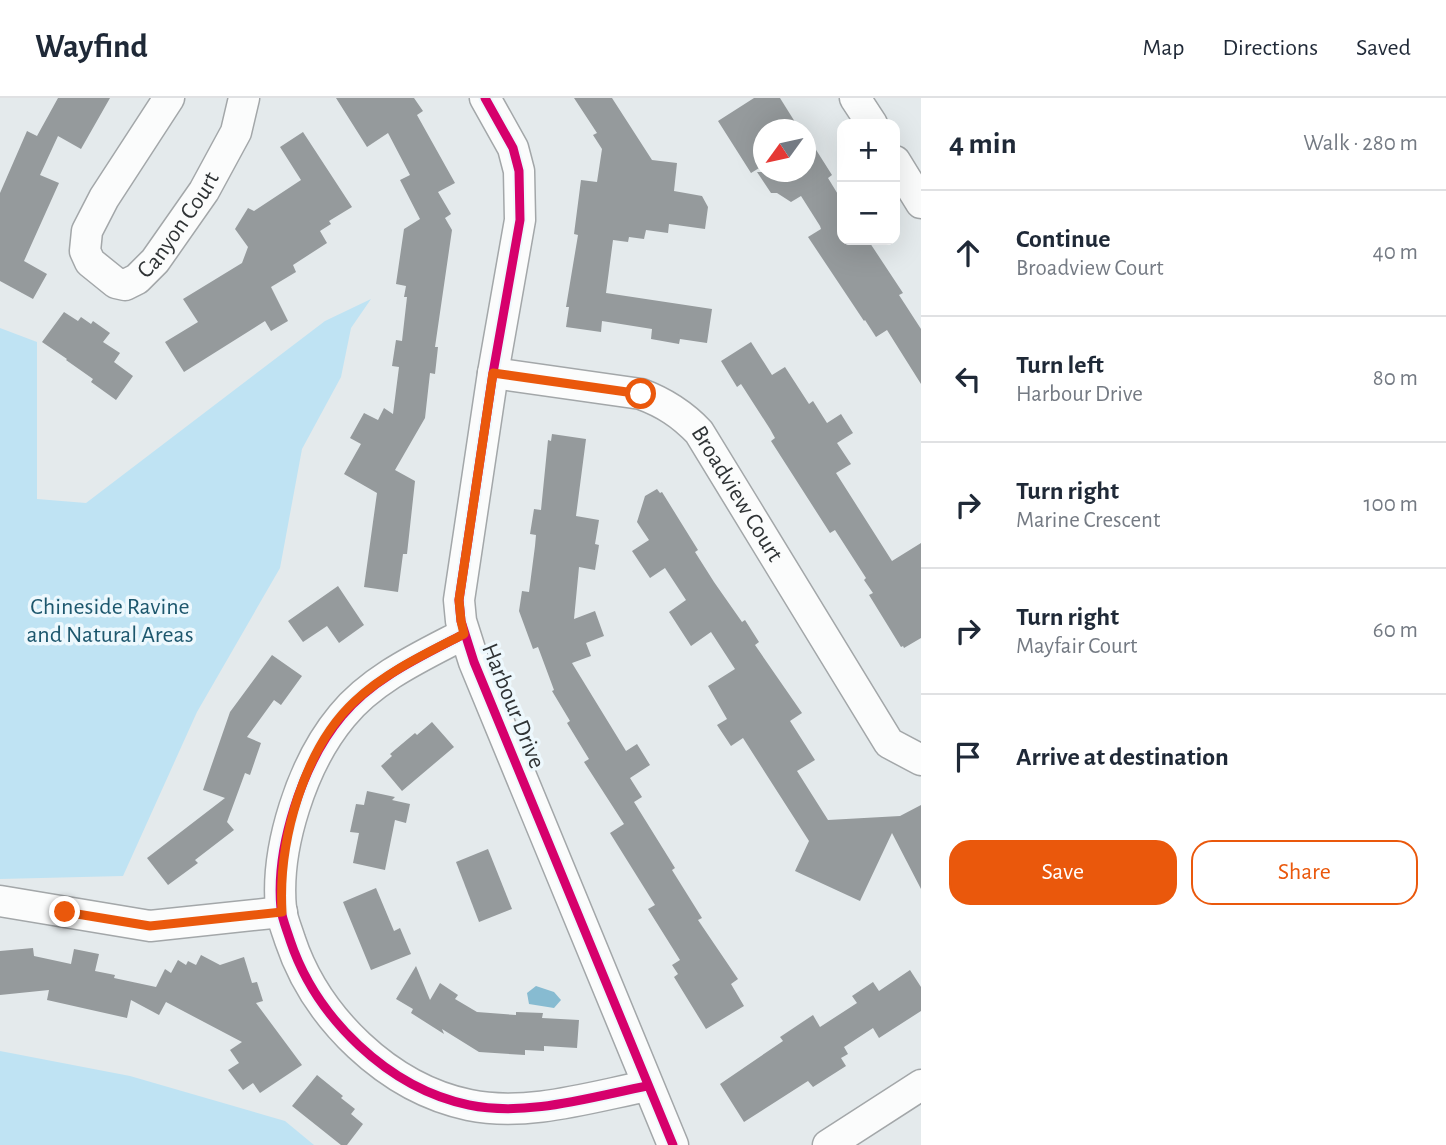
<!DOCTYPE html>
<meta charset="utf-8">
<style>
body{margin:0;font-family:"Alegreya Sans",sans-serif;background:#f2f2f3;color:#1f2937}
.controls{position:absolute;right:21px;top:21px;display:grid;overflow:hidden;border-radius:14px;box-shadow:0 7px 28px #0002}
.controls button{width:63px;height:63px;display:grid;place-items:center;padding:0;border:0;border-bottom:2px solid #e0e1e3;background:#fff;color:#1f2937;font:35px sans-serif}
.compass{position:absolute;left:753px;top:21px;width:63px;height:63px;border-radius:50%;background:#fff;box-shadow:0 7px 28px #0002;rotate:237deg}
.stop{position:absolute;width:21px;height:21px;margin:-16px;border:5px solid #ea580c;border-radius:50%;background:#fff}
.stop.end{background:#ea580c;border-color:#fff;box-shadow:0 2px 7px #0008}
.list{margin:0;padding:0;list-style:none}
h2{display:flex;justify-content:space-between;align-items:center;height:91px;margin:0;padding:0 28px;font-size:30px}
h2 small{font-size:23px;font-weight:400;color:#747a83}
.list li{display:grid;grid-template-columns:46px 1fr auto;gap:21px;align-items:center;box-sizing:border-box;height:126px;padding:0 28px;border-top:2px solid #e0e1e3}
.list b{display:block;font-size:26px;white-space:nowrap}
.list p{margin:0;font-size:23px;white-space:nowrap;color:#747a83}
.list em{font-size:23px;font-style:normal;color:#747a83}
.actions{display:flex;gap:14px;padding:21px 28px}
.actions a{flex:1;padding:16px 0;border:2px solid #ea580c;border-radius:21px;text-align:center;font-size:24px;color:#ea580c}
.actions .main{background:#ea580c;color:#fff}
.icon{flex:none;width:38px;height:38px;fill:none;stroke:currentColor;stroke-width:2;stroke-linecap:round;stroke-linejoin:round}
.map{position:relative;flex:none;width:921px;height:1047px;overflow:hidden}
header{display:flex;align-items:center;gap:42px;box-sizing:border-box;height:98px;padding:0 35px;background:#fff;border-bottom:2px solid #e0e1e3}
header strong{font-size:33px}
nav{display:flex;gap:38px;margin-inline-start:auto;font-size:24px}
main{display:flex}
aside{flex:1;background:#fff}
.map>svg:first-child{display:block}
</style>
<header>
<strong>Wayfind</strong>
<nav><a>Map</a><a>Directions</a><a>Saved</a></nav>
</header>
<main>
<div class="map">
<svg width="921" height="1047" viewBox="0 0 921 1047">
<rect width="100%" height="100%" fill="#e4eaec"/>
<!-- green -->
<g fill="#bfe3f3">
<polygon points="371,201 351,230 341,279 302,351 280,470 197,614 123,778 0,781 0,230 37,244 37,401 86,405 325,223"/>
<polygon points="0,953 130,978 285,1023 314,1047 0,1047"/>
</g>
<!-- water -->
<polygon fill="#87bbd1" points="536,888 554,894 561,902 554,910 529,906 527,895"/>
<!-- building -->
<g fill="#959a9c">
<polygon points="58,0 110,0 81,51 58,38 40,77 59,85 24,163 47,176 33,201 0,183 0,95 27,33 37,38"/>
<polygon points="336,0 414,0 423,13 417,17 455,85 438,94 451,116 445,120 452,132 435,249 438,249 435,276 430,275 425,320 395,372 415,383 407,456 403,456 398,494 364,489 377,395 344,376 361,346 350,340 364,315 378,322 384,310 393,316 399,269 392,268 396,242 402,243 407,199 404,199 406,188 396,186 404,131 420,121 400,82 410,77 388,35 367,49"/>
<polygon points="574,0 612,0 652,62 677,65 674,93 702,98 708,109 705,131 669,126 668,135 646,132 644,141 629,139 628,144 613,142 606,195 712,211 707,245 680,241 679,246 651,241 652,231 602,223 601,234 566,229 569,209 566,209 578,137 574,136 581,82 597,84 602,51 593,37 597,35"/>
<polygon points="754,0 780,0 800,32 764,32 764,67 751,75 718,23"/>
<polygon points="303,34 352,109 329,123 331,126 320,133 327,145 293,167 296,174 271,189 288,223 271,233 265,223 184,274 165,244 198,224 183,201 242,165 248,149 235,131 248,110 254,113 301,82 280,49"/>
<polygon points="806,36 832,77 828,80 842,103 842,142 868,142 903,195 899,197 921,231 921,286 887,232 876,239 865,222 864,223 808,139 821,131 820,128 801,98 791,104 777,95 771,95 757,74 806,74"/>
<polygon points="64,214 78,223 81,219 91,226 93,223 110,235 103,244 120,255 114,264 133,278 116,302 91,284 93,281 66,262 67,261 42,244"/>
<polygon points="751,244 772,277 785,269 809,306 813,303 827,325 841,316 853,335 837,345 851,366 836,375 892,463 921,445 921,540 904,550 903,548 901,549 869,497 873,495 864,482 866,480 835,432 830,435 771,343 775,340 770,331 741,286 737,289 721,263"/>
<polygon points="552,336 586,341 576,418 599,422 595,446 599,447 595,472 579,469 574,521 595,513 604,538 586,545 591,558 572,565 626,653 637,646 650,667 630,680 642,699 634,704 675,770 672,772 702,820 698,822 738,881 731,886 744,908 706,931 674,879 678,876 672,867 680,862 648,811 655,807 610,735 624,726 584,664 589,661 567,625 570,623 552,593 554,592 538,549 533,551 519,513 522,493 529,494 535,448 536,437 530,436 534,411 541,412 548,342 551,343"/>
<polygon points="657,391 660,395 662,394 698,452 695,454 714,484 742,524 745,522 759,544 755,547 802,615 790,623 815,662 797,673 828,722 900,718 921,707 921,791 892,735 860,803 795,773 809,743 743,640 731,648 717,627 727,621 708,588 735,571 711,534 691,548 669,514 686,502 665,470 650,480 632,453 649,442 637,424 645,398"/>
<polygon points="338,488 364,527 339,545 327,528 303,544 288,523"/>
<polygon points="272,557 302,578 281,607 274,602 247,639 261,645 250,677 245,675 227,724 234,732 195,762 198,765 168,787 147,760 225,700 203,692 230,614"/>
<polygon points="432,624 454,649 402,693 381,668 392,658 390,656 415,635 417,637"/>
<polygon points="367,693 395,699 392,702 410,706 406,725 395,722 385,772 353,765 359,735 350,734 356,706 364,707"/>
<polygon points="488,751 512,811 479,824 456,764"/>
<polygon points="376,790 394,833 400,830 411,856 371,872 343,804"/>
<polygon points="33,850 34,858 71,866 74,851 99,856 95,873 115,877 114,880 156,889 165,871 171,875 178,862 186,867 188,863 196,867 201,857 220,867 244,859 252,885 257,884 263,903 256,905 302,967 260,995 253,985 243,992 228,972 239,965 230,952 242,944 166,904 159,917 131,902 127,920 47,902 49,892 0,897 0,853"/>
<polygon points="416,868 430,902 440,885 458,897 455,901 477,914 516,917 516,914 543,915 542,920 579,922 577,950 544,948 544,953 525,952 525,957 479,954 442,931 444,936 411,915 413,911 396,901"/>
<polygon points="910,872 921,889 921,913 879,940 873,930 844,949 848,956 841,960 846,968 813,989 808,983 744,1024 720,986 783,943 780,939 813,917 820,929 857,905 852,898 873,884 879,893"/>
<polygon points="317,977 343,998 341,1000 355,1011 351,1016 363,1026 347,1047 341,1047 292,1008"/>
</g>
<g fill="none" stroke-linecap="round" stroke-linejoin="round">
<!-- minor casing -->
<g stroke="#a3a7a9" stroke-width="33">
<g id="minor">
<path id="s1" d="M 169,0 L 104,100 L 87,133 L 85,153 L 90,164 L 116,185 L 125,187 L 137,181 L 155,163 L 204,93 L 236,34 L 244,0"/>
<polyline points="485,0 513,50 519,73 520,122 493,275 459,502 461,523 474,564 673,1047"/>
<polyline points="855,0 872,26"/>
<polyline points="895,63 921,105"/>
<path id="s2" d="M 493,275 L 641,296 C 665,305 682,316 699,334 L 889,645 L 921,662"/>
<path d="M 464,536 C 422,558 373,580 342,618 C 302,666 275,750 281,811 C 282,821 287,832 290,842 C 316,920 388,990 469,1007 C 527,1019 591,999 647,988"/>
<polyline points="0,803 150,828 282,814"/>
<polyline points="828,1047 921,987"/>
</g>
</g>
<!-- minor -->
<use href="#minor" stroke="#fbfcfc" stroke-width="30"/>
<!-- cycleway casing -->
<g stroke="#edf8fd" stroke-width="13">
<g id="cycleway">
<polyline points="485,0 513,50 519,73 520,122 493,275 459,502 461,523 474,564 673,1047"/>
<path d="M 464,536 C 422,558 373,580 342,618 C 302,666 275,750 281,811 C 282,821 287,832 290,842 C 316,920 388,990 469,1007 C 527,1019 591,999 647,988"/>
</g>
</g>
<!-- cycleway -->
<use href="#cycleway" stroke="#d6006c" stroke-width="9"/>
</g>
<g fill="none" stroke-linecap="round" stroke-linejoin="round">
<!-- route -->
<path stroke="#ea580c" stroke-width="9" d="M 65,814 L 150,828 L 282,814 C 278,745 303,651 355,603 C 386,574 427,555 464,536 L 461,523 L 459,502 L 493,275 L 641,296"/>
</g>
<g text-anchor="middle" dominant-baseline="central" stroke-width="7" stroke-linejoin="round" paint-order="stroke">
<!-- street labels -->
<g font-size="24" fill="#2f3335" stroke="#edf8fd">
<text stroke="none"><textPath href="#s1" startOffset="313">Canyon Court</textPath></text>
<text stroke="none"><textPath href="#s2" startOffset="292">Broadview Court</textPath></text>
<text transform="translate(513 608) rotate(68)">Harbour Drive</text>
</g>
<!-- park labels -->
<g font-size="24" fill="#1d576d" stroke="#edf8fd">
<text x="110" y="509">Chineside Ravine<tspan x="110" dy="28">and Natural Areas</tspan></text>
</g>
</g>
</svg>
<div class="controls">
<button>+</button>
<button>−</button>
</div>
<svg class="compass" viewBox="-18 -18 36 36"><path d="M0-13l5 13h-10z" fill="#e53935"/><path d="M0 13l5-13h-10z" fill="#747a83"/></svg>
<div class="stop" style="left:641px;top:296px"></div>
<div class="stop end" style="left:65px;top:814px"></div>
</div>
<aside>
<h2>4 min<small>Walk · 280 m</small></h2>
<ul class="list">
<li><svg class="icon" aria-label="ahead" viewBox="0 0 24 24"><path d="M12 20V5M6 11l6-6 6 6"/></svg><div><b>Continue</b><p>Broadview Court</p></div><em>40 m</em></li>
<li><svg class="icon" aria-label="left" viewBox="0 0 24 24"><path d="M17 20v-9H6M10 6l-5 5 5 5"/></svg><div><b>Turn left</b><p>Harbour Drive</p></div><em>80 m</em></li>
<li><svg class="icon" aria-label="right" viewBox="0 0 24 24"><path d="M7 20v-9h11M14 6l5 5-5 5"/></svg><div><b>Turn right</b><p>Marine Crescent</p></div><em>100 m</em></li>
<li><svg class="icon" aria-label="right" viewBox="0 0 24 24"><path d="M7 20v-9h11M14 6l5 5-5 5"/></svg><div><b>Turn right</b><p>Mayfair Court</p></div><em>60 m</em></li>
<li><svg class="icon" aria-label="arrive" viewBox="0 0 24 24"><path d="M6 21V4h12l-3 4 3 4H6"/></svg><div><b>Arrive at destination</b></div></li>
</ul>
<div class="actions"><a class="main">Save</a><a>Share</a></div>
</aside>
</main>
